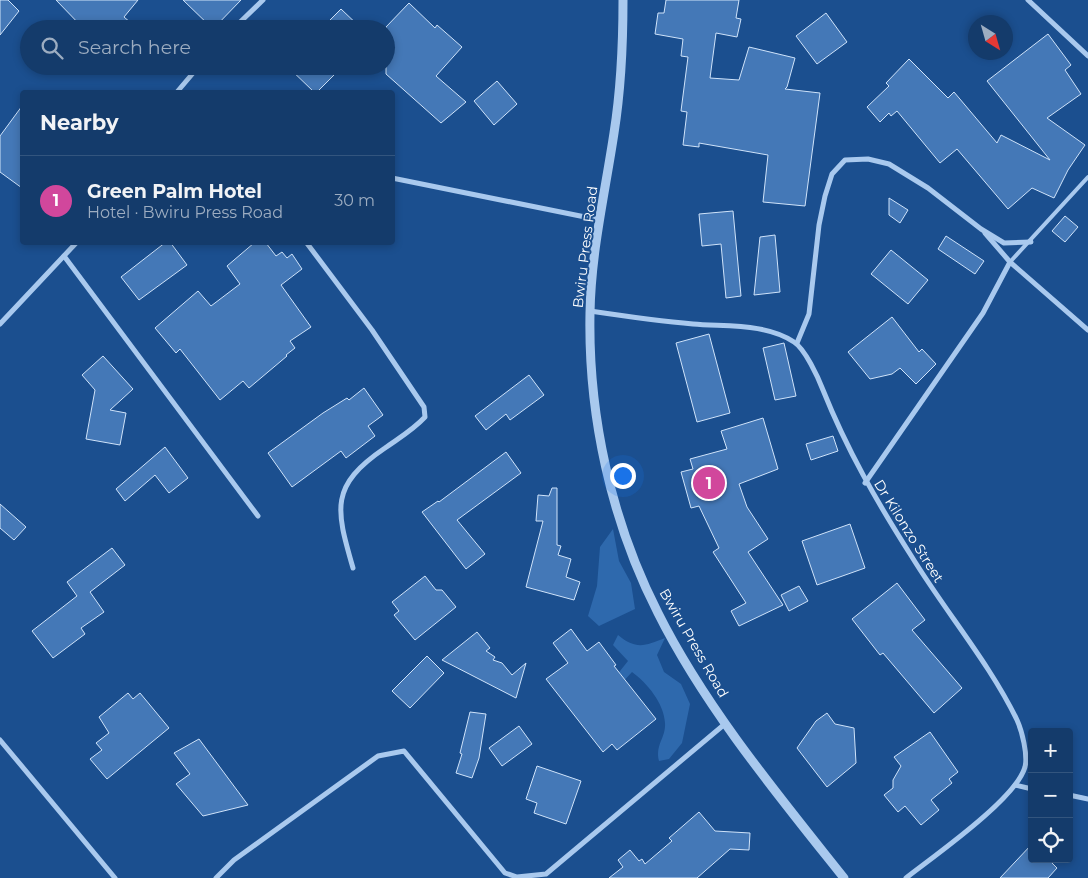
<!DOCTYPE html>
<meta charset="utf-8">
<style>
body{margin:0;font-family:Montserrat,sans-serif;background:#1d4271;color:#f1f3f6}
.controls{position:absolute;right:15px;bottom:15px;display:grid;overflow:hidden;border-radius:5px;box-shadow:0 2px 8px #0003}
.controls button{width:45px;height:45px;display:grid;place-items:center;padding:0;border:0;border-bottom:1px solid #33557e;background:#143b6b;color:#f1f3f6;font:25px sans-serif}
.compass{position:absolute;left:968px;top:15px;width:45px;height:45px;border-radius:50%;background:#143b6b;box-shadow:0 2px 8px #0003;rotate:143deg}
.you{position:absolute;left:622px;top:475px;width:18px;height:18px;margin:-12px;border:4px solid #fff;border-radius:50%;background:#1a73e8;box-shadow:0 0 0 8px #1a73e833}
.badge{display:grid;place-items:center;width:32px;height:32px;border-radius:50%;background:#ffd166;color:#fff;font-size:16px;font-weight:700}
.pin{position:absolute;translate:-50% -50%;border:2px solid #fff;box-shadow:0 1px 5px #0006}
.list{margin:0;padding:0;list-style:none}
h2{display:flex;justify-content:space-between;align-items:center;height:65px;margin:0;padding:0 20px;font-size:21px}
h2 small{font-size:16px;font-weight:400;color:#9dadc1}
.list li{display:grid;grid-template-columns:32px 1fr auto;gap:15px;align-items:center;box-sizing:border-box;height:90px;padding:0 20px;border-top:1px solid #33557e}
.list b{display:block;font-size:19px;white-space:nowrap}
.list p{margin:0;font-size:16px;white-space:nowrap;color:#9dadc1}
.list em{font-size:16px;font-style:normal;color:#9dadc1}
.icon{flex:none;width:28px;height:28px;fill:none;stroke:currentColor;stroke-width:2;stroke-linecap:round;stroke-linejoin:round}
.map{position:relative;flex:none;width:1088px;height:878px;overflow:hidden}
.search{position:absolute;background:#143b6b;box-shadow:0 2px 8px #0003;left:20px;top:20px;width:375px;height:55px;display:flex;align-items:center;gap:12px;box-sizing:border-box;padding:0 18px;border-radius:28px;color:#9dadc1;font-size:19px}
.panel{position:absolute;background:#143b6b;box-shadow:0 2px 8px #0003;left:20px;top:90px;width:375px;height:155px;border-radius:5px}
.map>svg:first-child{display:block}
</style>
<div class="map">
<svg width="1088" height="878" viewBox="0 0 1088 878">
<rect width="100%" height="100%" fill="#1b4f8f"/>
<!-- green -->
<g fill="#2e69ad">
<polygon points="613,529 619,561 631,583 635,609 599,626 588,616 597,586 600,547"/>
<path d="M 618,635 C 636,650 645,646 665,638 L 657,655 L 664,672 L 681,684 L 690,704 L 682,743 L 669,759 L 659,761 C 655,744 666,738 665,723 C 664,703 647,683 632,672 L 608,698 L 616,676 L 628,661 L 613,645 Z"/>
</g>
<!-- building -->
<g fill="#4478b7" stroke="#cfe3fa">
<polygon points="0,0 8,0 19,11 0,35"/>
<polygon points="56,0 138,0 124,17 138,29 84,29"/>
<polygon points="183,0 241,0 213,29"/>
<polygon points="666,0 739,0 736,18 741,19 737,37 716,33 710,78 739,80 749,47 795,58 787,87 785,89 820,93 805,206 763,202 768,155 699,143 699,147 683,145 687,112 681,111 688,57 681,56 683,39 655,34 658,13 664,13"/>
<polygon points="409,3 435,28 437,25 462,47 436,76 466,102 441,123 386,74 386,27"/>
<polygon points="341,9 362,29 321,29"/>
<polygon points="826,13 847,42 817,64 796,36"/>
<polygon points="1048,34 1071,65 1065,70 1081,94 1047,118 1085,145 1068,170 1054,198 1032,188 1008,209 957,149 940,163 897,111 891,116 889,113 880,122 867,107 889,86 886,83 909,59 948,98 954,92 997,143 1001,135 1050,160 987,81"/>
<polygon points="287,66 343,66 317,92 314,92"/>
<polygon points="497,81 517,104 494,125 474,101"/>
<polygon points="22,106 22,188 0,172 0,136"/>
<polygon points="889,198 908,210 900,223 889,215"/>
<polygon points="733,211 741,296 726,298 721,244 702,246 699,214"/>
<polygon points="1065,216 1078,227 1065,242 1052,231"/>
<polygon points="775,235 780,292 754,295 760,237"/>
<polygon points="946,236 984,261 975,274 938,249"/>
<polygon points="166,242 170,242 187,265 139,300 121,277"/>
<polygon points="254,243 266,243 276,256 282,252 287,258 292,254 302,269 281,285 311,327 290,341 295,348 286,355 287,356 249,388 243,381 220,400 180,349 176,353 155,328 198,291 211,306 240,284 227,266"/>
<polygon points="891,250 928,280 908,304 871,274"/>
<polygon points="892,317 919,352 922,349 936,364 916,384 900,368 892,374 870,379 848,352"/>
<polygon points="709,334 730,413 697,422 676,343"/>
<polygon points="784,343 796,396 775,400 763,348"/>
<polygon points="103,356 133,389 110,410 126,413 120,445 86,439 95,390 82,375"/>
<polygon points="529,375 544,395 510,420 506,414 486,430 475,416"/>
<polygon points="364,388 383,415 368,426 375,436 346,458 341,451 292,487 268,453 323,413 347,398 349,400"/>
<polygon points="763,418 778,469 739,484 747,507 768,539 748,552 783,605 739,626 731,611 746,603 713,552 719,548 699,506 691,508 681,472 693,469 690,459 727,449 721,431"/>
<polygon points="833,436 838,451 811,460 806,444"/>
<polygon points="165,447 188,478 169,493 155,475 125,501 116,489"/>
<polygon points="506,452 521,473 457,520 485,554 466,569 422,512 438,501 439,502"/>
<polygon points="552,488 557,488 557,545 561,546 558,555 571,559 566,577 580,582 574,600 526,587 543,521 536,521 538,495 549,496"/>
<polygon points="0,504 26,527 14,540 0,528"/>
<polygon points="850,524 865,568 817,585 802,541"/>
<polygon points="112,548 125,565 90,592 104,612 81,628 85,634 53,658 32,631 77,596 67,582"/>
<polygon points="425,576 436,590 442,590 456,607 415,640 394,615 399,611 392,602"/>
<polygon points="897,583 925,620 912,630 962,688 934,713 883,653 880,655 852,619"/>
<polygon points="799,586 808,601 789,611 781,595"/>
<polygon points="571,629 587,651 599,642 616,665 614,666 656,719 617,750 612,744 603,752 546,679 568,663 553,643"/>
<polygon points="477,632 490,648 486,651 495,657 493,660 502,663 512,675 526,663 516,698 442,660"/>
<polygon points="427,656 444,673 410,708 392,691"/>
<polygon points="128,693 133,699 140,693 169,728 107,779 90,759 102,750 96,743 109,733 99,717"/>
<polygon points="470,712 486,714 479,758 472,778 456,773 462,754 460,753"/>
<polygon points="827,713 835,724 854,728 856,763 827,787 797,748 816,721"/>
<polygon points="519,726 532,744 502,766 489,748"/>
<polygon points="930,732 958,772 949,779 952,783 931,800 939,810 921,825 905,806 898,812 884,795 893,788 893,780 901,766 894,757"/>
<polygon points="199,739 248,805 203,816 176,784 190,774 174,753"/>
<polygon points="537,766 581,781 566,824 534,813 537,803 526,799"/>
<polygon points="699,812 715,831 750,833 749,850 730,849 697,878 609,878 623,867 618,860 630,850 639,861 642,859 645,864 672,841 669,838"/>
<polygon points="1032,844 1032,859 1048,859 1057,868 1048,878 1000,878"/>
</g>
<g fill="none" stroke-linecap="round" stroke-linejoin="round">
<!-- service -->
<polyline stroke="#a9c9ee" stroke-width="4" points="1010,262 1088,177"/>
<!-- minor -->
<g stroke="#a9c9ee" stroke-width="5">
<polyline points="1028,0 1088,56"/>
<polyline points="233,29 263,0"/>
<polyline points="177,92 199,66"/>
<polyline points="392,178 600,220"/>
<polyline points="985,233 1010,262 1088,330"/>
<path d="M 306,242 L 372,330 L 424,407 L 425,417 C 413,430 399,438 385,448 C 329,486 336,509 353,568"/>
<polyline points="64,256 258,516"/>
<path d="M 590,311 C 624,316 659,321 693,324 C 725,327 766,323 794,342 C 805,349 818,377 823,390 C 847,450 877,502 912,557 C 945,611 990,664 1017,720 C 1022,731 1028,755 1025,767 C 1016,799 934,856 906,878"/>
<polyline points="0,324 77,242"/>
<polyline points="797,343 809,314 819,225 825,196 832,174 845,160 868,159 889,164 928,188 981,229 1004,243 1031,242"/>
<polyline points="865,483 983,313 1010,262"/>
<polyline points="0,740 115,878"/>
<polyline points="1015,785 1032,789"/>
<polyline points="1069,795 1088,799"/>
<polyline points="216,878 234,860 378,756 404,751 505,873 517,877 546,874 726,723"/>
</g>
<!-- tertiary -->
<path stroke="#a9c9ee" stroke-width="9" d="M 623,0 C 623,44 621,89 614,133 C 605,193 591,252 590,313 C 588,415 611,521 658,613 C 705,707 778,795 844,878"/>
</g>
<g text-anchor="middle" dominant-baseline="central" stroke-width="4" stroke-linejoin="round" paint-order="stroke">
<!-- street labels -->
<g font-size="14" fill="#fff" stroke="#1b4f8f">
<text transform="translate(585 247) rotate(-83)">Bwiru Press Road</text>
<text transform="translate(909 531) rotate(58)">Dr Kilonzo Street</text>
<text transform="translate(694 643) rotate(60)">Bwiru Press Road</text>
</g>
</g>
</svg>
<div class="controls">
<button>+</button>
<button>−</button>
<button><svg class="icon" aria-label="locate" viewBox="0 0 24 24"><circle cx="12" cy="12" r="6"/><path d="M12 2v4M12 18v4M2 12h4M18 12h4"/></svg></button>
</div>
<svg class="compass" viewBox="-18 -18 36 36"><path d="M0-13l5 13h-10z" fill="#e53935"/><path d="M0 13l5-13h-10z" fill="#9dadc1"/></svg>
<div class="you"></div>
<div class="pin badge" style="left:709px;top:483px;background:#d1479c">1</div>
<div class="search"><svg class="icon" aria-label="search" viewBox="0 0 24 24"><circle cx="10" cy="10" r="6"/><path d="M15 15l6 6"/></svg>Search here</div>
<section class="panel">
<h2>Nearby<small></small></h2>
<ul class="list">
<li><span class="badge" style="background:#d1479c">1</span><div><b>Green Palm Hotel</b><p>Hotel · Bwiru Press Road</p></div><em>30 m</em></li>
</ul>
</section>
</div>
